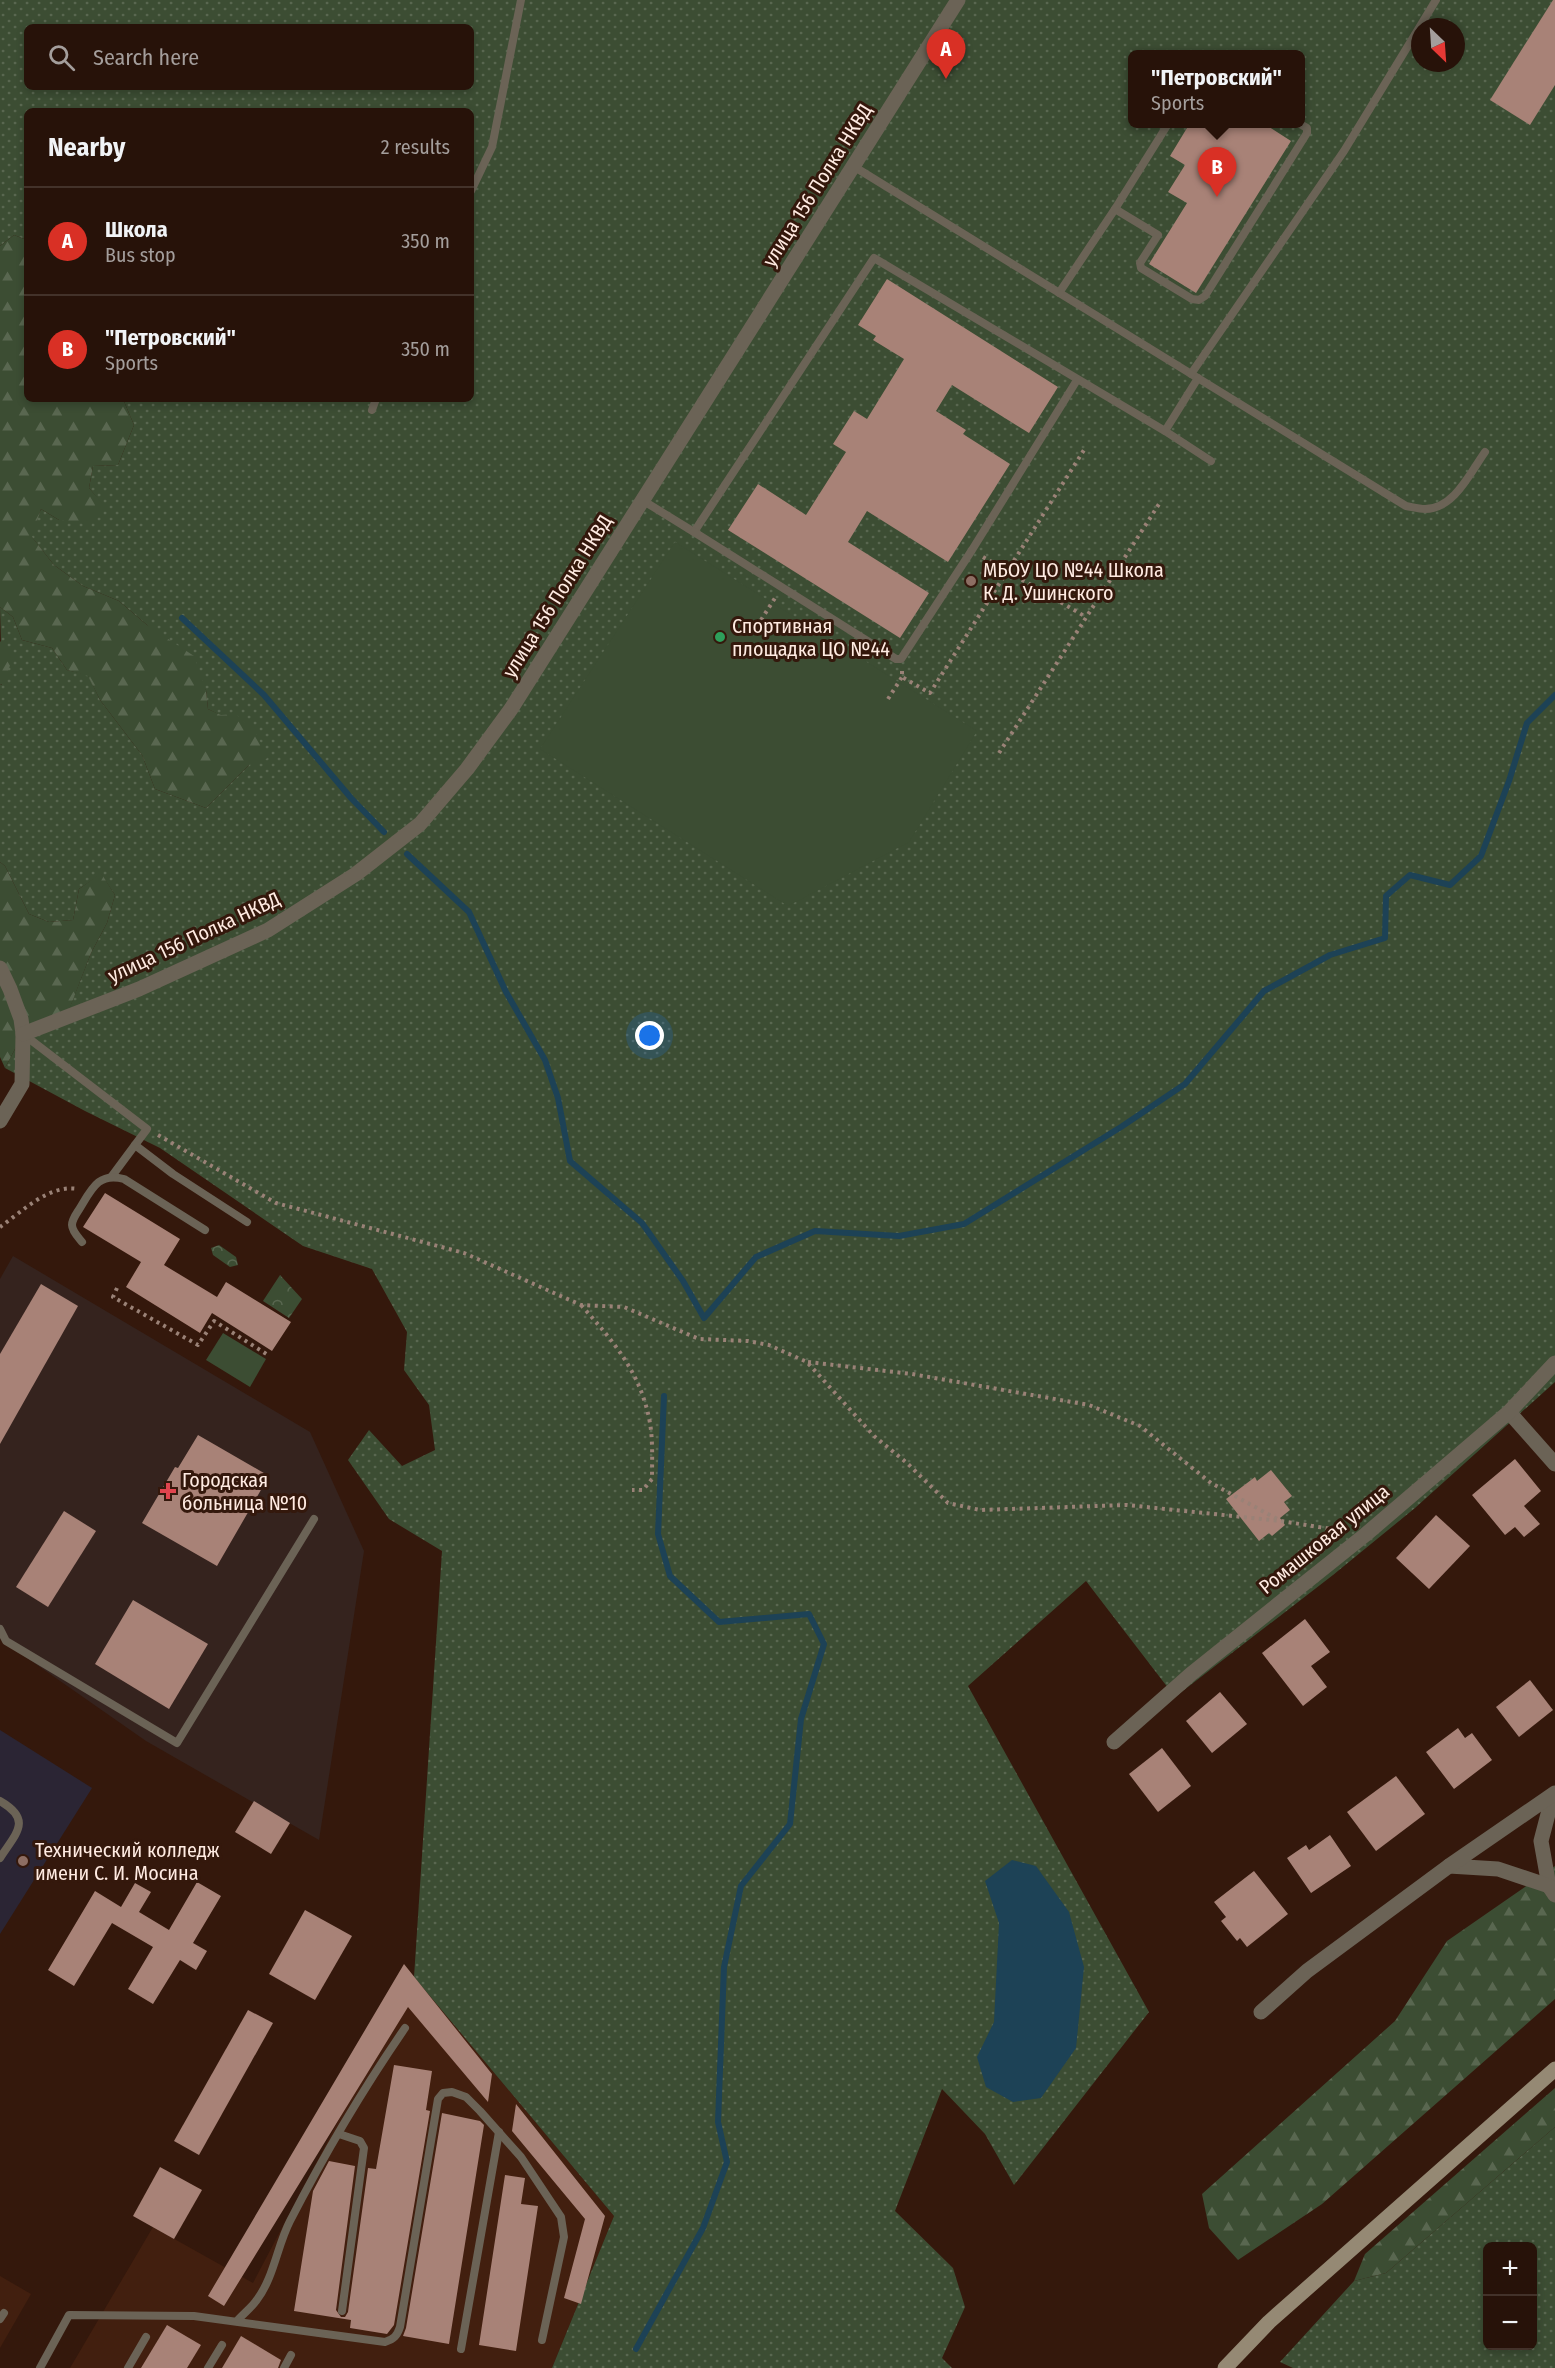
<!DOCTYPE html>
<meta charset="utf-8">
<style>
body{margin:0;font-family:"Fira Sans Condensed",sans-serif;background:#332017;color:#f1f3f6}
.controls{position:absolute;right:18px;bottom:18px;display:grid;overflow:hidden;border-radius:9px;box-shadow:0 3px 9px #0003}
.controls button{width:54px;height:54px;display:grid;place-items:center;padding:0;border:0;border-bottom:2px solid #43322a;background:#271209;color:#f1f3f6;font:30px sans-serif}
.compass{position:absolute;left:1411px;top:18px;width:54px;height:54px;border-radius:50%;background:#271209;box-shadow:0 3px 9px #0003;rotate:155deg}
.you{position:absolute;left:650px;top:1036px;width:21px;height:21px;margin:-15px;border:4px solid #fff;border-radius:50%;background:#1a73e8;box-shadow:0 0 0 9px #1a73e833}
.badge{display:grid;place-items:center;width:39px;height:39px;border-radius:50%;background:#d93025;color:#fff;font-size:20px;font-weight:700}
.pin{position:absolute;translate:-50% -50px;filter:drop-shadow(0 2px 3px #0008)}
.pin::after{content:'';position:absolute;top:32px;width:21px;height:18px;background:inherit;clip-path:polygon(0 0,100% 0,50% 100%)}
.popup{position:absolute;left:1128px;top:50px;width:177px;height:78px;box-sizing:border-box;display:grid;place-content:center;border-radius:9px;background:#271209;filter:drop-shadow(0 2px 4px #0005);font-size:20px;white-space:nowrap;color:#a49e9c}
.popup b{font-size:22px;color:#f1f3f6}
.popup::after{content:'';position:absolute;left:50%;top:100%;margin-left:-12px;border:12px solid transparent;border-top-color:#271209}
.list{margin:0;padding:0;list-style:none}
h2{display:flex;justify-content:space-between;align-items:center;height:78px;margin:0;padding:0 24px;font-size:26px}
h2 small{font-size:20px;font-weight:400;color:#a49e9c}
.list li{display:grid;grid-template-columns:39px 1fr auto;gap:18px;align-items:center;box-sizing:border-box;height:108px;padding:0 24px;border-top:2px solid #43322a}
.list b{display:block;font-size:22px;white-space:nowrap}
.list p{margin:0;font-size:20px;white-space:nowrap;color:#a49e9c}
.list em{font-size:20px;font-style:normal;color:#a49e9c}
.icon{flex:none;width:33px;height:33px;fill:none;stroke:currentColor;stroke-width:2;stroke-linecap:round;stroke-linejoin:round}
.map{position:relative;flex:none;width:1555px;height:2368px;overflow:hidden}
.search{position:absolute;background:#271209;box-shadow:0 3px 9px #0003;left:24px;top:24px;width:450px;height:66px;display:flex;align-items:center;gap:15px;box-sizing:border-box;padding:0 21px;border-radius:9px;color:#a49e9c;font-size:22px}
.panel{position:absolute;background:#271209;box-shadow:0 3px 9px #0003;left:24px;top:108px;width:450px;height:294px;border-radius:9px}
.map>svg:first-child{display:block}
</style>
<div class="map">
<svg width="1555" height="2368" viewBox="0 0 1555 2368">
<defs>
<pattern id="grass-dots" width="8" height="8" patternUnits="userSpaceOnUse" patternTransform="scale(1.5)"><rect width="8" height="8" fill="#3c4d33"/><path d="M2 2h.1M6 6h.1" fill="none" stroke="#596750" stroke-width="1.8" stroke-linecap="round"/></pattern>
<pattern id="forest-firs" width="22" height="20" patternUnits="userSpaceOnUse" patternTransform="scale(1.5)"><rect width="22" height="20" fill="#3c4d33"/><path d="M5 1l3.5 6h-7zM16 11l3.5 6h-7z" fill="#596750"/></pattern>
<pattern id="park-crowns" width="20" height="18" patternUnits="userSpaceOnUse" patternTransform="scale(1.5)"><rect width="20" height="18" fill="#3c4d33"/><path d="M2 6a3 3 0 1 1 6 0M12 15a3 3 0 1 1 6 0" fill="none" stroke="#596750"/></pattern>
</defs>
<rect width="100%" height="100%" fill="#34180c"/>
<!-- built -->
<g fill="#421f0f">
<polygon points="414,1977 614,2216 552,2368 70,2368 153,2227 253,2283"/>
<polygon points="0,2276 31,2294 0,2348"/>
</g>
<!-- education -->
<polygon fill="#2b2534" points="0,1730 92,1788 0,1934"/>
<!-- medical -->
<polygon fill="#35231e" points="13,1256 310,1432 364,1551 319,1840 146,1741 0,1639 0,1279"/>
<!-- grass -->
<g fill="url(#grass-dots)" fill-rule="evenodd">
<path d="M 0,0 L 1555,0 L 1555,1382 L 1415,1508 L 1333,1575 L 1175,1697 L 1086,1581 L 968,1686 L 1149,2012 L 1014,2185 L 985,2134 L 942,2089 L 895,2211 L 953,2268 L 965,2307 L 942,2358 L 952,2368 L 552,2368 L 614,2216 L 414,1977 L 442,1551 L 389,1519 L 348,1460 L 369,1430 L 402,1466 L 435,1450 L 429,1405 L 404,1370 L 407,1332 L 372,1269 L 303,1246 L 160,1148 L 85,1111 L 5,1068 L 23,1034 L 66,1017 L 91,953 L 107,923 L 115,895 L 101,874 L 79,889 L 73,920 L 49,922 L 29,914 L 5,866 L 0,862 L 0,684 L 2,685 L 0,607 L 13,617 L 22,640 L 52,648 L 67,670 L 88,675 L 100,700 L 142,755 L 155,789 L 206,808 L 249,765 L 220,715 L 208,709 L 206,690 L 147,625 L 119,601 L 83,586 L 54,565 L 31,536 L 41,509 L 59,520 L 104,506 L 89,488 L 93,466 L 118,465 L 134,425 L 123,399 L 471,399 L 471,111 L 27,111 L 27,240 L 14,235 L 0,246 ZM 27,27 L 471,27 L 471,87 L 27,87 ZM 1420,27 L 1456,27 L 1456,63 L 1420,63 ZM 1133,55 L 1301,55 L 1301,124 L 1133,124 Z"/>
<path d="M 1555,2127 L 1555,2368 L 1293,2368 L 1280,2362 L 1354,2281 L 1386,2273 ZM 1488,2246 L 1532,2246 L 1532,2346 L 1488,2346 Z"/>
</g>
<!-- forest -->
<g fill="url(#forest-firs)">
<polygon points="14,235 27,240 27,399 123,399 134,425 118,465 93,466 89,488 105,506 87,523 59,520 41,509 32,537 54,565 83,586 119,601 147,625 194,656 206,690 208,709 221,715 236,714 256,733 268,758 249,765 206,808 155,789 142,755 100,700 88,676 67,670 52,648 22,640 13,617 0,607 0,246"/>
<polygon points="2,640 13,657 3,685 0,684 0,642"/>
<polygon points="0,862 5,866 29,914 49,922 73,920 79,889 101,873 115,895 107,923 91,953 66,1018 23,1034 5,1068 0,1057"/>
<polygon points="1555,1866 1555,1999 1322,2204 1238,2260 1209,2228 1202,2194 1395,2021 1447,1941"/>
<polygon points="1555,2088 1555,2127 1386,2273 1354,2281 1365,2254"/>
</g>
<!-- park -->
<g fill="url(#park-crowns)">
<polygon points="219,1245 236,1257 238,1265 230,1267 213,1255 211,1248"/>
<polygon points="280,1275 302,1299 289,1318 263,1301"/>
</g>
<!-- pitch -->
<g fill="#3c4d33">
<polygon points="675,542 977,731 909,842 788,906 540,749"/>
<polygon points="223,1333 266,1359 250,1387 206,1360"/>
</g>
<!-- water -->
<polygon fill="#1d4256" points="1012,1860 1036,1866 1069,1912 1084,1967 1076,2048 1041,2098 1013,2102 986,2087 977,2057 994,2022 999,1923 985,1881"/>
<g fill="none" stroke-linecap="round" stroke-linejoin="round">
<!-- stream -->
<g stroke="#1d4256" stroke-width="6">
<polyline points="182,618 264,695 351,798 384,832"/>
<polyline points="407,854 469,912 506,992 545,1060 558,1098 570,1161 642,1223 683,1281 704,1318 756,1257 815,1231 899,1236 964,1224 1121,1127 1185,1084 1264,991 1330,955 1385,938 1386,896 1410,875 1450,885 1481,856 1509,781 1527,723 1555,695"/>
<polyline points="636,2349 703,2228 727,2162 718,2122 724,1967 741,1886 790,1824 801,1719 824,1644 809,1614 719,1622 670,1576 658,1534 664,1396"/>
</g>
</g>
<!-- building -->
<g fill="#a88277">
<polygon points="1553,0 1555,0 1555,85 1530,125 1490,100"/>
<polygon points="1190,123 1263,123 1291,141 1196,293 1149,264 1187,203 1168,192 1185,165 1170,156"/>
<polygon points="887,279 1058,387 1029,433 952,385 936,411 966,430 963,434 1010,464 948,562 867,511 848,542 929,593 900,638 728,530 758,484 806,515 846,452 833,444 854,411 867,419 904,359 873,340 876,336 858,325"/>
<polygon points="105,1193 180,1239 164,1265 217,1297 226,1282 291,1322 272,1351 212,1313 200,1333 126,1287 141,1262 83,1227"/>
<polygon points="41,1284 78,1306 0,1444 0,1354"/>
<polygon points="198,1435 269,1476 217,1566 142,1523 175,1467 178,1468"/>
<polygon points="1515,1459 1541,1491 1524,1506 1540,1524 1524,1537 1515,1527 1505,1535 1472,1495"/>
<polygon points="1271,1470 1292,1496 1284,1502 1290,1510 1280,1518 1285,1525 1272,1536 1269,1533 1259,1541 1226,1499 1255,1477 1257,1481"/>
<polygon points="64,1511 96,1531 48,1607 16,1587"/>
<polygon points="1436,1515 1470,1546 1429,1589 1396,1558"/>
<polygon points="133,1600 208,1644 169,1709 95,1664"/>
<polygon points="1305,1619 1330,1652 1311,1666 1327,1687 1303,1706 1262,1653"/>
<polygon points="1530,1680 1553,1710 1519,1737 1496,1707"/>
<polygon points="1220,1692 1247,1724 1212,1753 1186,1721"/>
<polygon points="1458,1728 1465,1738 1472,1733 1492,1760 1454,1789 1426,1752"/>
<polygon points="1162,1748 1191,1786 1158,1812 1129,1774"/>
<polygon points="1396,1776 1425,1814 1376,1851 1347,1812"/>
<polygon points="254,1801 290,1823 271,1854 235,1832"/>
<polygon points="1330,1835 1351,1866 1311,1893 1287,1858 1306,1845 1309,1850"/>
<polygon points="1254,1871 1288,1914 1247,1947 1240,1938 1237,1941 1221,1921 1226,1917 1214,1902"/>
<polygon points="197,1882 221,1896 193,1943 207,1951 196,1970 180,1960 153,2004 128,1989 153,1947 112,1923 74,1986 48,1970 95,1891 121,1907 135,1883 151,1892 139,1912 169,1930"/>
<polygon points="305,1910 352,1936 315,2000 269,1974"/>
<polygon points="404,1964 492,2074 488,2102 408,2007 224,2306 208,2296"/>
<polygon points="248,2010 273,2023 199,2155 174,2141"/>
<polygon points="394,2065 432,2071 426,2110 430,2111 394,2325 387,2334 350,2328 351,2320 294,2311 313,2191 329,2161 355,2166 336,2310 341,2317 345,2317 348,2312 368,2168 376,2169"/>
<polygon points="516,2104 605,2216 581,2304 564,2298 585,2219 512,2131"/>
<polygon points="442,2113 480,2121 484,2125 449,2344 403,2336 406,2328"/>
<polygon points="160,2167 202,2190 174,2239 133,2216"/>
<polygon points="505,2175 525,2178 521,2204 538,2206 516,2351 479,2345"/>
<polygon points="167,2325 201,2345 187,2368 141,2368"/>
<polygon points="241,2336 281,2360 278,2368 222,2368"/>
</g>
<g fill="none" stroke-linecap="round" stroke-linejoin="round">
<!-- path -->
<g stroke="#9a8277" stroke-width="4" stroke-dasharray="3 4.5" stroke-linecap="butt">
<polyline points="983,557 1086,617"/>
<polyline points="761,620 775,598"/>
<polyline points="902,671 902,677 930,693 1084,450"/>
<polyline points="888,699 902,677"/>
<polyline points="999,753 1161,501"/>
<polyline points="158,1135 276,1203 464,1253 581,1305 624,1307 699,1339 748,1341 769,1345 807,1362 874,1436 907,1463 948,1503 980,1510 1127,1505 1281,1521 1344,1531"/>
<path d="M 0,1227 C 23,1211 49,1184 78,1189"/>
<polyline points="117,1288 113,1297 198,1345 214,1321 268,1355"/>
<path d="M 581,1305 C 614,1342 641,1373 650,1423 C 653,1441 652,1461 652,1479 L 643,1490 L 632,1490"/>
<polyline points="808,1362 912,1374 1089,1405 1140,1426 1211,1483 1279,1520"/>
</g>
<!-- lane -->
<g stroke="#6b6356" stroke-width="8">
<path d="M 853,166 L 1406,506 C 1412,507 1419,509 1425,509 C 1454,509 1470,473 1485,452"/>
<polyline points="471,191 492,147 521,0"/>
<polyline points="1115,209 1158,235 1140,263 1141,268 1192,299 1199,300 1205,296 1307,133 1307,128 1300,124"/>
<polyline points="1059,293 1115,209 1168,124"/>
<polyline points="1191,374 1344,151 1436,0"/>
<polyline points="372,410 376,399"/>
<polyline points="1165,431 1211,461"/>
<polyline points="642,500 694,532 874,258 1165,431 1198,378"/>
<polyline points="694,532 896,659 901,659 972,550 1077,380"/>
<polyline points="23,1034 147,1129 135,1145 173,1174 247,1222"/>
<polyline points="112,1176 135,1145"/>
<path d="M 82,1242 C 78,1237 72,1231 72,1225 C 72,1219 77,1213 80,1208 C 92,1188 99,1172 124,1179 L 205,1230"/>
<polyline points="0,1629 6,1641 177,1743 314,1519"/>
<path d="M 0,1801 C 33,1820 16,1833 0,1858"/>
<polyline points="339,2134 360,2141 364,2148 342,2311"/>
<polyline points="0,2319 4,2313"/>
<path d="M 237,2321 C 243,2314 251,2308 256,2301 C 274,2278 277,2246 290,2221 C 324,2155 363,2089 405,2028"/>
<polyline points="461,2349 499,2132"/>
<path d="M 40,2368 L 69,2315 L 194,2316 L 385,2342 C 394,2339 397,2336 400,2327 L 438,2099 L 443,2093 L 452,2092 L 466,2097 L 480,2111 L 521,2157 L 561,2217 L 564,2237 L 542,2340"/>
<polyline points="128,2368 146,2337"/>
<polyline points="208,2368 222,2345"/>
<polyline points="284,2368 291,2355"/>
</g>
<!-- street -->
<g stroke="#6b6356" stroke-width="15">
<polyline points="0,968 10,989 21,1019 23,1034 22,1084 0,1121"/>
<polyline points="23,1034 139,989 268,930 356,874 420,824 467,769 511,709 958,0"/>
<polyline points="1509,1412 1555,1464"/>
<polyline points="1114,1742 1191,1674 1365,1535 1509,1412 1555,1363"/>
<polyline points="1553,1795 1541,1841 1549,1886 1555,1895"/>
<polyline points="1449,1866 1498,1869 1549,1886"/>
<polyline points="1261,2012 1307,1971 1449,1866 1555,1793"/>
</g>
<!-- secondary -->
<polyline stroke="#958974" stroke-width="15" points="1225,2368 1269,2322 1555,2069"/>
</g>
<!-- markers -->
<g fill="#8d6e63" stroke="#34180c" stroke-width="2">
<circle cx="971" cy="581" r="6"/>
<circle cx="23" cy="1861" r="6"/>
</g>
<circle fill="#2e9e5b" stroke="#34180c" stroke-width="2" cx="720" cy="637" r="6"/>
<path fill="#e0444e" stroke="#34180c" stroke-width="2" d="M165 1482h6v6h6v6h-6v6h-6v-6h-6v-6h6z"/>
<g text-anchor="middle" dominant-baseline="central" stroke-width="6" stroke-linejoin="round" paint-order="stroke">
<!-- street labels -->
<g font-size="20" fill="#ffebe2" stroke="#34180c">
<text transform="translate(817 185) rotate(-58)">улица 156 Полка НКВД</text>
<text transform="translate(557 596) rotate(-58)">улица 156 Полка НКВД</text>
<text transform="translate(194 937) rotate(-25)">улица 156 Полка НКВД</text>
<text transform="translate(1324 1539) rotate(-39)">Ромашковая улица</text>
</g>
<!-- poi labels -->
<g font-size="20" fill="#ffebe2" stroke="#34180c" text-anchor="start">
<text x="983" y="570">МБОУ ЦО №44 Школа<tspan x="983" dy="23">К. Д. Ушинского</tspan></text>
<text x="732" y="626">Спортивная<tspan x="732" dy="23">площадка ЦО №44</tspan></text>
<text x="182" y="1480">Городская<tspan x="182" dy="23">больница №10</tspan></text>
<text x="35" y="1850">Технический колледж<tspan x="35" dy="23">имени С. И. Мосина</tspan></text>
</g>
</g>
</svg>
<div class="controls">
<button>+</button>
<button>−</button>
</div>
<svg class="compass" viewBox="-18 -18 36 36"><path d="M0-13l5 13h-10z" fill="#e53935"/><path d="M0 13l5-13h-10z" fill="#a49e9c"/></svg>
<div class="you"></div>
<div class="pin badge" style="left:946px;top:79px">A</div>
<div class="pin badge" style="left:1217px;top:197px">B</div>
<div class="popup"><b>&quot;Петровский&quot;</b>Sports</div>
<div class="search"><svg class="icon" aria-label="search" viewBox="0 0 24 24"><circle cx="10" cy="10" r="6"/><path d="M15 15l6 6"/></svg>Search here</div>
<section class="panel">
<h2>Nearby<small>2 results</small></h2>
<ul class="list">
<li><span class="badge">A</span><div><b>Школа</b><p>Bus stop</p></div><em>350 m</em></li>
<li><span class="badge">B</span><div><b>&quot;Петровский&quot;</b><p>Sports</p></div><em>350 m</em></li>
</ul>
</section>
</div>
